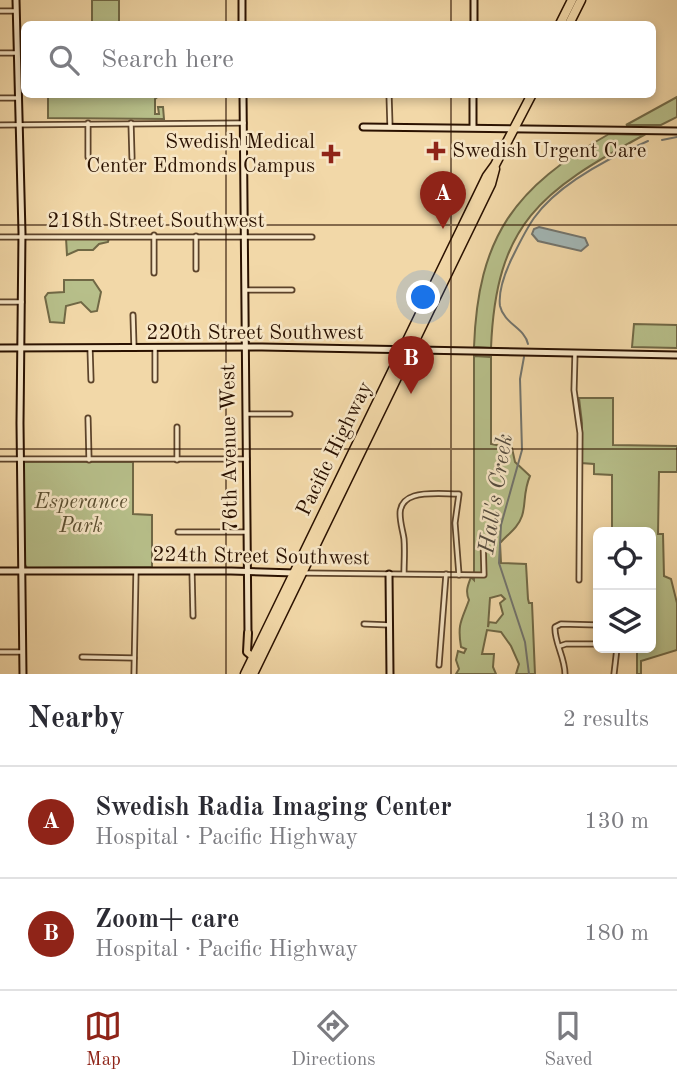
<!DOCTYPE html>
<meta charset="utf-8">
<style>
body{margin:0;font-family:"Old Standard TT",serif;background:#f2f2f3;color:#2b2b33}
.controls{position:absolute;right:21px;bottom:21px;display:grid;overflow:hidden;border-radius:10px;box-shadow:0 4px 10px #0003}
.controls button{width:63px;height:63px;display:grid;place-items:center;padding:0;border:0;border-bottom:2px solid #e1e1e2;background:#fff;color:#2b2b33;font:35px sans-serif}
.you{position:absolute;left:424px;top:298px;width:24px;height:24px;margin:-18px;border:5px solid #fff;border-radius:50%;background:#1a73e8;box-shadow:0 0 0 10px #1a73e833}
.badge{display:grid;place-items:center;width:46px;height:46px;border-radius:50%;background:#8f2418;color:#fff;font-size:23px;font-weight:700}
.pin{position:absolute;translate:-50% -58px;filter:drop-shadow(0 2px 4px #0008)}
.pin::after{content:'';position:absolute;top:37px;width:24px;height:21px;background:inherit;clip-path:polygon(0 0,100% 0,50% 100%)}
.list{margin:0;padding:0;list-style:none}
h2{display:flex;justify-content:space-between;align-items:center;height:91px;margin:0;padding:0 28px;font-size:30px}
h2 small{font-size:23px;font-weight:400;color:#7c7c81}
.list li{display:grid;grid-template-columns:46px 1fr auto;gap:21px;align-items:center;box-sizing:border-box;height:112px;padding:0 28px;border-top:2px solid #e1e1e2}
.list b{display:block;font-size:26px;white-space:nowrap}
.list p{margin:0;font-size:23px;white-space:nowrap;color:#7c7c81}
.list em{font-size:23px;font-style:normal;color:#7c7c81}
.icon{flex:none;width:38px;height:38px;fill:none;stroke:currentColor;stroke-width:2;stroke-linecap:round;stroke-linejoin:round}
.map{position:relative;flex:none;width:677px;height:674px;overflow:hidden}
.search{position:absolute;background:#fff;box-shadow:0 4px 10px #0003;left:21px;right:21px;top:21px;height:77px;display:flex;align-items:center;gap:18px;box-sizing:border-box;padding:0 24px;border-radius:10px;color:#7c7c81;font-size:26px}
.sheet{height:315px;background:#fff}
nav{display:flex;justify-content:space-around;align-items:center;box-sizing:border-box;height:98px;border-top:2px solid #e1e1e2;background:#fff;font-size:19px;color:#7c7c81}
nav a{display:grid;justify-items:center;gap:4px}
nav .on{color:#8f2418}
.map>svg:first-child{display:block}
</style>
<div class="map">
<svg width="677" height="674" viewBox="0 0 677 674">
<rect width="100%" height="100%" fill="#f2d8a8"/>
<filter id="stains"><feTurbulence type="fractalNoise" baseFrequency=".00286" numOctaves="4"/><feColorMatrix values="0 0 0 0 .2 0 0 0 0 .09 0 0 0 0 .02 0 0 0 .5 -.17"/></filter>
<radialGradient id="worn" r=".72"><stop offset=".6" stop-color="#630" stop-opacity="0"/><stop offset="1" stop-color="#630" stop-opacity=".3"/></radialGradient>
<!-- green -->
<g fill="#b7bf8a" stroke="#706845" stroke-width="2" fill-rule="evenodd">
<rect x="92" y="0" width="27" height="24"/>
<polygon points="48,95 160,95 155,99 155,114 159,114 158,107 163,107 164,119 48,118"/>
<polygon points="677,97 677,117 661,125 626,125"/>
<path d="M 609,134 L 644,135 C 541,191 496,223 491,348 L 474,347 C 478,237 514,187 609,134 Z"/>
<polygon points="66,238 109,238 108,242 99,244 93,250 78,250 67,255"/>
<polygon points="64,280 93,280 101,292 97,311 91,312 81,302 66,306 64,323 50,322 45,297 48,293 64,292"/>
<polygon points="634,324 677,325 677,348 632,347"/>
<path d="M 474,356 L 491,357 L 491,444 L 512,448 L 515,462 L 530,476 C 523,492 526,504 522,516 C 518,528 508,534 500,543 L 501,563 L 526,564 L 528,599 L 529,603 L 532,603 L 535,674 L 516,674 L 519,664 L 511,646 L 501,632 L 487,630 L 482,654 L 494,654 L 493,667 L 496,674 L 456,674 L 459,669 L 456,660 L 458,651 L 464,653 L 466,649 L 461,647 C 457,623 462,620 469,600 C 465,591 468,585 471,577 L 474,580 ZM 501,595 L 505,599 L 500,603 L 503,614 L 496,623 L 489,622 L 488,627 L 490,598 Z"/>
<polygon points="579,398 613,398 613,445 677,446 677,472 659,472 658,534 663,534 664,576 671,579 677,603 677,650 641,661 641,674 637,674 637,648 651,648 651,532 612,532 612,475 594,474 594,464 581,463 582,423"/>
<polygon points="24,462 133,462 133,514 152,515 152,567 27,568 24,563"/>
</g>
<!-- water -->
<polygon fill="#a2b6b5" stroke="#72746d" stroke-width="2" points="539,227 585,238 588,245 581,251 538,241 532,234 534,229"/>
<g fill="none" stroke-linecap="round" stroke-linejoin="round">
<!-- stream -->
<g stroke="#72746d" stroke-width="2">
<polyline points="662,140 677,137"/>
<path d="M 528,344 C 525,328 504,324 500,306 C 498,291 505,273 511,260 C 518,246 525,231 534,218 C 558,184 611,157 648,141"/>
<polyline points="524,357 520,379 522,450 501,525 499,563 525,642 529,674"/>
</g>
<!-- street casing -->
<g stroke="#5c432a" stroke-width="7">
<g id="street">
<polyline points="0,11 16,11"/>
<polyline points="0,53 16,53"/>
<polyline points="389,94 390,127"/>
<polyline points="0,98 19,98"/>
<polyline points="88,123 88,157"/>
<polyline points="131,123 132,158"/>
<polyline points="0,125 244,123"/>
<polyline points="196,236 196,269"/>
<polyline points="0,237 312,237"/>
<polyline points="154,273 154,235"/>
<polyline points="245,290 292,290"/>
<polyline points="0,302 22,302"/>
<polyline points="133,315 134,348"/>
<polyline points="90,348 91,380"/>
<polyline points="155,348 155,380"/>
<polyline points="575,353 574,390 580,433 579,580"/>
<polyline points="246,414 290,414"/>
<polyline points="88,418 89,460"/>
<polyline points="177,427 177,460"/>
<polyline points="0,459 247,459"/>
<polyline points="178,532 247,532"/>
<polyline points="192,571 193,616"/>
<polyline points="303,573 484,575 483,538"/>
<path d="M 404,573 C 404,562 405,550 404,539 C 402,524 392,503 414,496 C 427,492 444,494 459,494 L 455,523 L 459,575"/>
<polyline points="364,624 390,625"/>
<polyline points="560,646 566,644 598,644"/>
<polyline points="0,652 22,652"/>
<polyline points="82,657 134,658"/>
<polyline points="439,665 446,574"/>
<polyline points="134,674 136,571"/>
<path d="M 565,674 C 565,657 554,642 555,627 L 561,624 L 598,625"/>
<polyline points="614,674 617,648"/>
</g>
</g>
<!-- secondary casing -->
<g stroke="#2a1100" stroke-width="9">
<g id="secondary">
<polyline points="16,0 22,233 20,423 23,674"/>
<polyline points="242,0 242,24"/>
<polyline points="474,0 474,24"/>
<polyline points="243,94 248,633"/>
<polyline points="363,127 677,131"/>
<polyline points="473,127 473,94"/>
<polyline points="0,348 262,347 677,355"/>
<polyline points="0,571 231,571 295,573"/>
<polyline points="389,574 390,674"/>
</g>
</g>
<!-- primary casing -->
<g stroke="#2a1100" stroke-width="10">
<polyline id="primary" points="248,633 247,652 253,657"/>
</g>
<!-- highway casing -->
<g stroke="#2a1100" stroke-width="11">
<g id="highway">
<polyline points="560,24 572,0"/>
<polyline points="569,24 581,0"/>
<polyline points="245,674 487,176 495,165 532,94"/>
<polyline points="253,674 491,184 495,169"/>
</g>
</g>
<!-- street -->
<use href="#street" stroke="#f7e6c6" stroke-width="3.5"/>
<!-- secondary -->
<use href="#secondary" stroke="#f7e6c6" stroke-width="5"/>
<!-- primary -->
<use href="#primary" stroke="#f2d8a8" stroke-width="6"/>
<!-- highway -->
<use href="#highway" stroke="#f2d8a8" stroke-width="8"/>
</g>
<!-- grid -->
<path fill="none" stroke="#2a1100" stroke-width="2" stroke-opacity="0.55" d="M 226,0 L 226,24M 451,0 L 451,24M 226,94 L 226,674M 451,94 L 451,674M 0,225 L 677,225M 0,449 L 677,449"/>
<!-- markers -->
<g fill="#8f2418" stroke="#f7e6c6" stroke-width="2.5">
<path d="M432.5 140.5h7v7h7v7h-7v7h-7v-7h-7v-7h7z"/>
<path d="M327.5 143.5h7v7h7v7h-7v7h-7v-7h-7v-7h7z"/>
</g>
<g text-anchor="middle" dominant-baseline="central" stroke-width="5" stroke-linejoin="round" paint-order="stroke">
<!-- poi labels -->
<g font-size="21" fill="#2a1100" stroke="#f7e6c6" text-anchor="end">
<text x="315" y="142">Swedish Medical<tspan x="315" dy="24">Center Edmonds Campus</tspan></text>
<text x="452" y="151" text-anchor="start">Swedish Urgent Care</text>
</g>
<!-- street labels -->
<g font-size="21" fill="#2a1100" stroke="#f7e6c6">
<text x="156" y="221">218th Street Southwest</text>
<text x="255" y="333">220th Street Southwest</text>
<text transform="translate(230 448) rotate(-91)">76th Avenue West</text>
<text transform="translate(335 449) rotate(-64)">Pacific Highway</text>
<text transform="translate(261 557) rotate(1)">224th Street Southwest</text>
</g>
<!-- park labels -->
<g font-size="21" font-style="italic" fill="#5b4e30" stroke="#f7e6c6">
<text x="81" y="502">Esperance<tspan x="81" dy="24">Park</tspan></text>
</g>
<!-- water labels -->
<g font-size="23" font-style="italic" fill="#544b3f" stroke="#f7e6c6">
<text transform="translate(496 494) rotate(-81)">Hall's Creek</text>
</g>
</g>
<rect width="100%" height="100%" filter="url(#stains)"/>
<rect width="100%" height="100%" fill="url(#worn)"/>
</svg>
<div class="controls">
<button><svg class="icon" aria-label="locate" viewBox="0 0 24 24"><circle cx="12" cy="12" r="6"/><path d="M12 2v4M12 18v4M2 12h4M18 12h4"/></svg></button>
<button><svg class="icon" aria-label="layers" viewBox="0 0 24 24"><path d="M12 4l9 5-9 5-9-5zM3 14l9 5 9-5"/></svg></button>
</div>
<div class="you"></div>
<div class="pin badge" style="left:443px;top:229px">A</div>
<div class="pin badge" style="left:411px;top:394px">B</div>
<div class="search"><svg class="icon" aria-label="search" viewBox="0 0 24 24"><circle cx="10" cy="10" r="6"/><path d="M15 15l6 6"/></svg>Search here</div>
</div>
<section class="sheet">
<h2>Nearby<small>2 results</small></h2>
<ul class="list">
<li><span class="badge">A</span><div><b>Swedish Radia Imaging Center</b><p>Hospital · Pacific Highway</p></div><em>130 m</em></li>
<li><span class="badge">B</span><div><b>Zoom+ care</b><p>Hospital · Pacific Highway</p></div><em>180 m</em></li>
</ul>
</section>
<nav>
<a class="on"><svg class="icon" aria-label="map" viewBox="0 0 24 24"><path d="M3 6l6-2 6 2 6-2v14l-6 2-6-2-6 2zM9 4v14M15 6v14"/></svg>Map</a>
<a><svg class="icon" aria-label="directions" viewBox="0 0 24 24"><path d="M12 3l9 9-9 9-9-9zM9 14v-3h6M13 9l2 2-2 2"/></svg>Directions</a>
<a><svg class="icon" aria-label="saved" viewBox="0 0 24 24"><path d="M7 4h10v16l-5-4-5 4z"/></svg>Saved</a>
</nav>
